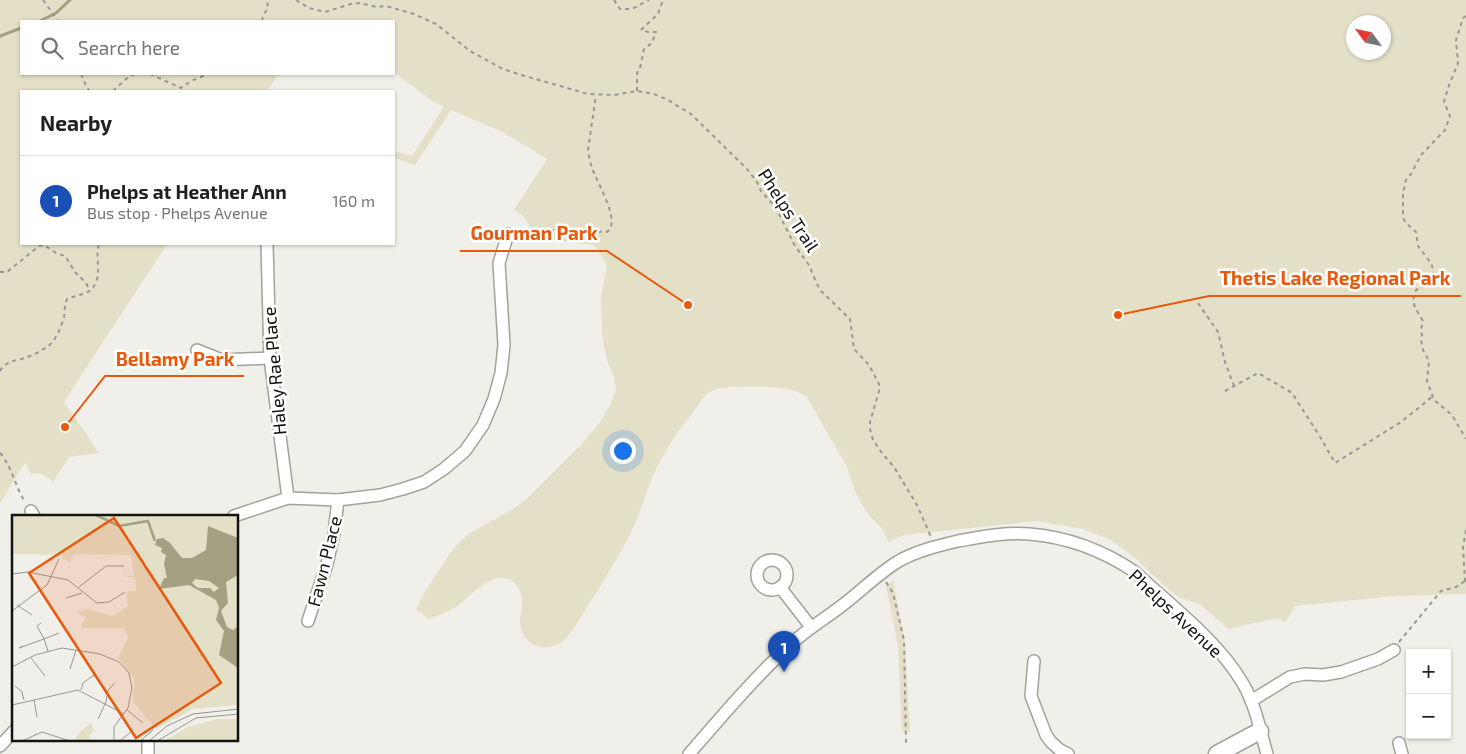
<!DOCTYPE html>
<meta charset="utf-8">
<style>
body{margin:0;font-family:"Exo 2",sans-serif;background:#f6f6f6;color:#202124}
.controls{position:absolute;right:15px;bottom:15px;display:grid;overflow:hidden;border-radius:0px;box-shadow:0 1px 4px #0004}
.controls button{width:45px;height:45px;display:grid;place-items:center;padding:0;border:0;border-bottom:1px solid #e0e0e0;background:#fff;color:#202124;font:25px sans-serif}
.compass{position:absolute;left:1346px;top:15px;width:45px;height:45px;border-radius:50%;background:#fff;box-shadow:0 1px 4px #0004;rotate:303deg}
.you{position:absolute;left:622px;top:450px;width:18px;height:18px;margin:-12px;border:4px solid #fff;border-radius:50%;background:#1a73e8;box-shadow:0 0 0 8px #1a73e833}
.badge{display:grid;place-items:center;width:32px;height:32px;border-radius:50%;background:#665b27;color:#fff;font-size:16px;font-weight:700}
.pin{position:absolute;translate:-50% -41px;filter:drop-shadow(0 1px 2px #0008)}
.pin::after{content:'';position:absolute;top:26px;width:18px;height:15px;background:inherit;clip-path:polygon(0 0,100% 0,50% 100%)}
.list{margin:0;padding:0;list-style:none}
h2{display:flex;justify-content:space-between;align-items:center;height:65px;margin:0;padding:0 20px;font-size:21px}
h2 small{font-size:16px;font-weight:400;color:#757577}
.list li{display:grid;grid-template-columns:32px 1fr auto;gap:15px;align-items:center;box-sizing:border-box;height:90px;padding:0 20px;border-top:1px solid #e0e0e0}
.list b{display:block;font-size:19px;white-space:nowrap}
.list p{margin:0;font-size:16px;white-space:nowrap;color:#757577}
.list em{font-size:16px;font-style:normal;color:#757577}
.icon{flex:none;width:28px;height:28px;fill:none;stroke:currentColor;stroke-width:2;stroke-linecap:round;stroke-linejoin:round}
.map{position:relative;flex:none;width:1466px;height:754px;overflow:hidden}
.search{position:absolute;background:#fff;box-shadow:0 1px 4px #0004;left:20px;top:20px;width:375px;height:55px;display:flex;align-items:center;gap:12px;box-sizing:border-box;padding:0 18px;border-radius:0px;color:#757577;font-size:19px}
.panel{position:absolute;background:#fff;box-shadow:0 1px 4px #0004;left:20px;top:90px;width:375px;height:155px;border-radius:0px}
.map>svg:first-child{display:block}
</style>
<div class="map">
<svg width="1466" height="754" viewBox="0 0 1466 754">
<rect width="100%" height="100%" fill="#f0efe9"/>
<!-- green -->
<g fill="#e4e0c8" fill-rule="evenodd">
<path d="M 0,0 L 1466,0 L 1466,594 L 1395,596 L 1295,606 L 1285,623 L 1278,618 L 1228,629 L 1200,604 L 1180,598 L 1168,589 L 1136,559 L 1111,540 L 1083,529 L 1037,521 L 904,535 L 889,542 L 881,527 L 871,517 L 863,506 L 856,493 L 846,465 L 806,396 C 791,387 772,387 755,387 C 743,387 720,385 710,392 C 702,397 697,407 691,415 C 676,433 663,454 653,476 C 645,494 640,514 631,532 C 619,557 604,580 589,604 C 581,616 573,634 560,643 C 541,654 521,643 520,621 C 520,616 522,611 522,606 C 523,592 517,578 500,578 C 486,578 468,598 457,606 C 448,612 439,615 429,619 L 416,609 L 423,595 L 449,555 L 458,544 L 470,533 L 513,509 L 528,498 L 581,445 L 601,421 L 609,407 L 616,392 L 614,376 L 608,363 L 604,347 L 602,332 L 601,296 L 607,265 L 594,245 L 531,237 C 531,225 526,216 514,210 L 547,159 L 501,131 L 451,110 L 415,165 L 394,158 L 394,151 L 412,156 L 444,107 L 431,100 L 394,72 L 394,21 L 21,21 L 21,74 L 278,74 L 267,91 L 21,91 L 21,244 L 167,244 L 64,402 L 99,453 L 69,457 L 53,482 C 47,475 40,472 31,474 L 25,463 L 0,503 ZM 1384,22 L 1384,52 L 1354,52 L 1354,22 Z"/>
<polygon points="893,580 905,644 910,732 902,731 898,647 886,585"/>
</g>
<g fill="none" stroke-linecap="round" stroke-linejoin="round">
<!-- stream -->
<g stroke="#a6a082" stroke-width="3">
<polyline points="40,21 56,13 70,0"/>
<polyline points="0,36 21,28"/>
</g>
<!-- street casing -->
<g stroke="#a2a19b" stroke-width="14">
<g id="street">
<polyline points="267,244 270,358 288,498"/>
<polyline points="197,350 222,360 270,358"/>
<polyline points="31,511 34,516"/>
<polyline points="234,516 288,498 338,500 380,495 403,489 424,482 444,469 465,451 483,425 494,399 501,373 504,345 499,263 508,234"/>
<circle cx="772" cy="575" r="15"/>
<polyline points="780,587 811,627"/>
<polyline points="308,621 327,564 334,533 338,500"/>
<polyline points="1034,661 1031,696 1046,735 1051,742 1060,750 1068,754"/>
<polyline points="1251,701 1290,677 1305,674 1323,675 1341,672 1378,659 1394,650"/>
<polyline points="1399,743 1402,754"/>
<polyline points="0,746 14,731"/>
<polyline points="148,754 148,740"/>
<path d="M 689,754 C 722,716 755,677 792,643 C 810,627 831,615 849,600 C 865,587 880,573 897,562 C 916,551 937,546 958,541 C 981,537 1005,532 1029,534 C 1067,537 1104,551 1135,572 C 1170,605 1217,640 1242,682 C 1255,703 1260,730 1267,754"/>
</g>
</g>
<!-- secondary casing -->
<g stroke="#a2a19b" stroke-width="19">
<polyline id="secondary" points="1217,754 1260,731"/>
</g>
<!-- path -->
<g stroke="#989893" stroke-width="2" stroke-dasharray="4 4" stroke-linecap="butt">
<polyline points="43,0 58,21"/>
<polyline points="296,0 309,8 325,12 351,4 360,3 377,7 386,6 414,14 436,24 470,51 503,69 518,74 588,94 614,95 637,91 654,94 668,100 691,114 747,169 757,182 761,191 776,208 795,246 809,265 816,282 821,291 850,319 854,349 869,365 879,384 879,391 870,422 870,429 873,440 882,453 894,467 917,505 931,537"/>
<polyline points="614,0 620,9 632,9 649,0"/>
<path d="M 1466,16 L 1463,18 L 1456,40 L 1458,63 L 1448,88 L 1444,102 L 1450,116 L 1445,130 L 1421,155 L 1411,174 L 1406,180 L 1403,193 L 1403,218 L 1406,223 L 1416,232 L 1418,246 L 1431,263 L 1434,272 L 1427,284 L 1416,290 C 1410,304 1416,309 1423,321 L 1421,330 L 1422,335 L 1421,340 L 1423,350 L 1429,361 L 1427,381 L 1434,400 L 1452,415 L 1466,439"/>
<polyline points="262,21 263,16 268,8 267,0"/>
<polyline points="641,30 658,14 663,0"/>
<polyline points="81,74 87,88 90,91"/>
<polyline points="150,74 181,88 191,81 208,74"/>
<polyline points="113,91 126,79 135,74"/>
<polyline points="637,91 637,73 640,68 644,49 652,43 656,32 648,32 641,30"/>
<path d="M 526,230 L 553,230 L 607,232 C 621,222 599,186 594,173 C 591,166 589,158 588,150 L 596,95"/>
<polyline points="0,272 7,272 39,246 44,245 56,253 65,256 75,272 86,283 90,291"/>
<polyline points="1198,303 1218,332 1225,362 1234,386"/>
<path d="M 0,371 C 7,359 19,361 30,356 C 36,354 42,350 47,347 C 56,341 61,327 64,317 C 65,312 64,302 68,298 C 69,298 74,297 75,296 C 85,294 92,292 96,282 C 101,270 95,256 99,244"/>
<polyline points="1225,391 1258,373 1292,393 1319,435 1335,463 1401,422 1433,396"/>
<path d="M 0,453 C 12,467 15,486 25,502"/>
<polyline points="1466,530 1463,547 1465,581 1466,582"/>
<polyline points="886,582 893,593 904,640 906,743"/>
<polyline points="1399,642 1441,591 1456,587 1465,581"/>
</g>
<!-- street -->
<use href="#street" stroke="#fff" stroke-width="11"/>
<!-- secondary -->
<use href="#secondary" stroke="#fff" stroke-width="16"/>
</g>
<g text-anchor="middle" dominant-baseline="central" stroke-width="5" stroke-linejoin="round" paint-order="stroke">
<!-- street labels -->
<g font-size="18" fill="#121210" stroke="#fff">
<text transform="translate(789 210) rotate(57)">Phelps Trail</text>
<text transform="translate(274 371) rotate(-95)">Haley Rae Place</text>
<text transform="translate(324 561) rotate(-76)">Fawn Place</text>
<text transform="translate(1176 613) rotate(43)">Phelps Avenue</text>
</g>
</g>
<!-- overview -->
<g transform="translate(12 515)">
<rect width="226" height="226" fill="#f0efe9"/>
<path d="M 0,0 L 226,0 L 226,190 L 181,194 L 144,214 L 121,187 L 122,164 L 106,143 L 116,123 L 112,113 L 71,113 L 69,109 L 74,103 L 64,97 L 74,94 L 101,101 L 116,91 L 114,80 L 116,76 L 124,76 L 124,69 L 122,62 L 114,62 L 111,54 L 115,61 L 122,61 L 119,40 L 62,39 L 58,47 L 51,44 L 51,40 L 0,39 ZM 83,204 L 79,208 L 83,216 L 78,219 L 78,226 L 63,225 L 66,219 ZM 205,204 L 226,204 L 226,226 L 152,226 L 176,212 Z" fill="#e4e0c8"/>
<path d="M 196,11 L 226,23 L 226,60 L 214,67 L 216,88 L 209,96 L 215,112 L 221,115 L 226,111 L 226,153 L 207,140 L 212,116 L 204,105 L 207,93 L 204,85 L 177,70 L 147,74 L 152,63 L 155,63 L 152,49 L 154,40 L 149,37 L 150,33 L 143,30 L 145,24 L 151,23 L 158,28 L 170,43 L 180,43 L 194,35 ZM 183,64 L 197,66 L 207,73 L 202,77 L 198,73 L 186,73 L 180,68 Z" fill="#a6a082" fill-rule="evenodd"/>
<path fill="none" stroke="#a6a082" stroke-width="2.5" d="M 84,0 L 107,11 L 136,6 L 143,26"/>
<path fill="none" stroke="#979792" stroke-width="1" d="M 0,59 L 16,57 L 56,65 L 85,88 L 97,87 L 113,77M 67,72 L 94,51 L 112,51M 54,83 L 70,78M 5,90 L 20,100M 0,96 L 35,70 L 47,44M 11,131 L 7,133 L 32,124 L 25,111 L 29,108M 36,136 L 32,124 L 47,118M 19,143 L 33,161M 0,152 L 23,140 L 50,133 L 88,139 L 107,147 L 117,158 L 120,173 L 116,193 L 102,212 L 102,226M 58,154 L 64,135M 3,171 L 10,177 L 12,185M 69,175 L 71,168 L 82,160M 22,185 L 25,202M 0,190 L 66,175 L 112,199M 115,195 L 131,208M 86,204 L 94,187 L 96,175 L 103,168M 10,226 L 30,217 L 58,226M 108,226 L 121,215M 128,226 L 141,215M 137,226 L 155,211 L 181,199 L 227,194M 145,226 L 184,203 L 227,199"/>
<path fill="#e8590c" fill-opacity="0.15" stroke="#e8590c" stroke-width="2.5" d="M 102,3 L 209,168 L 124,223 L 17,58 Z"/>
<rect width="226" height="226" fill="none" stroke="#121210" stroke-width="2.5"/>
</g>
<!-- callouts -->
<path fill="none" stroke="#e8590c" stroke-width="2" d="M688 305L607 251H460M1118 315L1209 296H1461M65 427L105 376H244"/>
<g fill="#e8590c" stroke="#fff" stroke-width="2">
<circle cx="688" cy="305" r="5"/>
<circle cx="1118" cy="315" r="5"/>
<circle cx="65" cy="427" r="5"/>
</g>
<g font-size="19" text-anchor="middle" font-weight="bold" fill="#e8590c" stroke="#fff" stroke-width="5" stroke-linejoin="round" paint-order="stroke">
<text x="534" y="240">Gourman Park</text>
<text x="1335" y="285">Thetis Lake Regional Park</text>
<text x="175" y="366">Bellamy Park</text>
</g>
</svg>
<div class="controls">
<button>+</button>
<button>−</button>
</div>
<svg class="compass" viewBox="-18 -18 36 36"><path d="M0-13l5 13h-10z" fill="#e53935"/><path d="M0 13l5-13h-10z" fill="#757577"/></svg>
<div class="you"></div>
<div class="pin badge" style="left:784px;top:672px;background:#1a4fb4">1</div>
<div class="search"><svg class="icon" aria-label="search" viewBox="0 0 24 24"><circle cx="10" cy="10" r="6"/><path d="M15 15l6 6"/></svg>Search here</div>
<section class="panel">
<h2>Nearby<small></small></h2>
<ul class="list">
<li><span class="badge" style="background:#1a4fb4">1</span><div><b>Phelps at Heather Ann</b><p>Bus stop · Phelps Avenue</p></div><em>160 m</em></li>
</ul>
</section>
</div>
